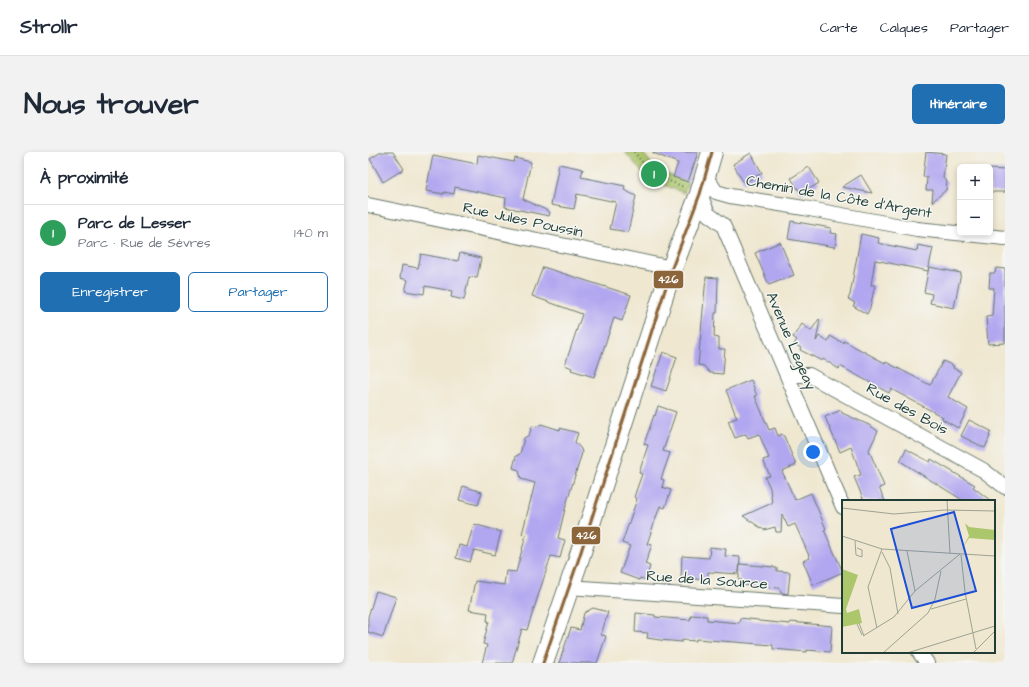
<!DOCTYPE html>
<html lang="fr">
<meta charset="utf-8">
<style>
body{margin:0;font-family:"Architects Daughter",sans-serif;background:#f2f2f3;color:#1f2937}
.controls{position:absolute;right:12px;top:12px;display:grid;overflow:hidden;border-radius:6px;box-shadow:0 2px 6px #0003}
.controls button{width:36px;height:36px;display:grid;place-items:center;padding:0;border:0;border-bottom:1px solid #e0e1e3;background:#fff;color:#1f2937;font:20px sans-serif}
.you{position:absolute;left:445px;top:300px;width:14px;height:14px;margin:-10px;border:3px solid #fff;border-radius:50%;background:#1a73e8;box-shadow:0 0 0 6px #1a73e833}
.badge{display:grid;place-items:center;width:26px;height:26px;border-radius:50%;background:#1f6fb2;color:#fff;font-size:13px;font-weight:700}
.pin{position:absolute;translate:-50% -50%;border:2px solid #fff;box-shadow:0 1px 4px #0006}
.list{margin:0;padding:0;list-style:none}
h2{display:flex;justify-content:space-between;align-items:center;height:52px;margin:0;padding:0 16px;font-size:17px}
h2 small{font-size:13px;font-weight:400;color:#747a83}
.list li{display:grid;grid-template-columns:26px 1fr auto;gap:12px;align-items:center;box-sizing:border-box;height:56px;padding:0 16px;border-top:1px solid #e0e1e3}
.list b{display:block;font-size:15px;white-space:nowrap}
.list p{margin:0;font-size:13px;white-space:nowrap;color:#747a83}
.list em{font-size:13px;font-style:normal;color:#747a83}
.actions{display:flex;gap:8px;padding:12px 16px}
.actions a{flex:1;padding:9px 0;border:1px solid #1f6fb2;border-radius:6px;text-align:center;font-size:14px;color:#1f6fb2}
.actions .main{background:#1f6fb2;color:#fff}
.map{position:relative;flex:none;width:637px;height:511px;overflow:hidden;border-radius:6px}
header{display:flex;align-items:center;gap:24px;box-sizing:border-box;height:56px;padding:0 20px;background:#fff;border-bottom:1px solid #e0e1e3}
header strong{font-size:19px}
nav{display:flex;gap:22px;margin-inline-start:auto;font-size:14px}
.intro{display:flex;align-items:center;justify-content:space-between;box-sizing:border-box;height:96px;padding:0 24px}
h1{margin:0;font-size:28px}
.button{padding:10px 18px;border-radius:6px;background:#1f6fb2;color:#fff;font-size:14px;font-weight:700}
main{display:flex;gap:24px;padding:0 24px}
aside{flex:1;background:#fff;border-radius:6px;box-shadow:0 2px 6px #0003}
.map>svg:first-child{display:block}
</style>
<header>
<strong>Strollr</strong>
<nav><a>Carte</a><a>Calques</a><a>Partager</a></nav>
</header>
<div class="intro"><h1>Nous trouver</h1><a class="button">Itinéraire</a></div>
<main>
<aside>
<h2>À proximité<small></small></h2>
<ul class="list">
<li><span class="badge" style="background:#2e9e5b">1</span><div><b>Parc de Lesser</b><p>Parc · Rue de Sèvres</p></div><em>140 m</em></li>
</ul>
<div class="actions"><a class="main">Enregistrer</a><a>Partager</a></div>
</aside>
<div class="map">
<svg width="637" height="511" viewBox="0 0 637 511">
<rect width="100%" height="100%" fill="#f6f6f2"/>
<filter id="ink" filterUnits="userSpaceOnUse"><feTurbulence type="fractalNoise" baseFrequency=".025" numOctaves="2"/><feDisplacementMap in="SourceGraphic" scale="8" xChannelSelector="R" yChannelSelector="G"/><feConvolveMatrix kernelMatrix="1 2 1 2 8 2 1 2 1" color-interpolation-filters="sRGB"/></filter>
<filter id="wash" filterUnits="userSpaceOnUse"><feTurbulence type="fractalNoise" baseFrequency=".012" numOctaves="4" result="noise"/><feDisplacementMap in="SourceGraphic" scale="16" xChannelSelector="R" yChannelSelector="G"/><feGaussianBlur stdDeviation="0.9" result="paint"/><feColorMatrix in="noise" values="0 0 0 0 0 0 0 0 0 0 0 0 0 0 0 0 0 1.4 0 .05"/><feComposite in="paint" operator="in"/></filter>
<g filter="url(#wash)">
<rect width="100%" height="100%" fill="#efe7d0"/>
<!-- green -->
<polygon fill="#acc66c" stroke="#668250" points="257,0 274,0 290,19 320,30 316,41 279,26"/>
<g id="blocks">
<!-- building -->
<g fill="#b1a6f0">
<polygon points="13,0 25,0 36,17 15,30 2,7"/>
<polygon points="285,0 330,0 320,30 305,25 310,11 285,1"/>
<polygon points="558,0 578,2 575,26 579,30 578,38 564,50 565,38 558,38 559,25 555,25"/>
<polygon points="383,1 394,21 376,31 365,12"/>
<polygon points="65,3 109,12 110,3 146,10 147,6 163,10 155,47 182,60 181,64 137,55 138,46 87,35 86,42 76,40 76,42 58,39"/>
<polygon points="191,12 215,17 213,25 257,34 256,38 268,44 260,80 242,77 248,50 209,42 206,57 183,53"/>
<polygon points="441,15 451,31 433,42 423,26"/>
<polygon points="622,17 637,18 637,40 622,40"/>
<polygon points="493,23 504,41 474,35"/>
<polygon points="423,69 463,76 462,81 469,82 467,95 420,87"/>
<polygon points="493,82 511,86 510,91 549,99 550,93 565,96 560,119 507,108 503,133 507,133 502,156 499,162 485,154 487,151 480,147 482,143"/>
<polygon points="412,90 426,123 401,133 387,101"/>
<polygon points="92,101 113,106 109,126 101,125 96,148 83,145 84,139 57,134 56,142 37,139 40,128 32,126 34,113 50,116 53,102 90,109"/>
<polygon points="175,115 263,143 254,169 246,166 226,225 203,218 204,216 197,213 214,162 164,144"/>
<polygon points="561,115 593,121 586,156 562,151 564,142 556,140"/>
<polygon points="628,116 637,117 637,191 620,192 618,165 624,164 626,136 621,136 622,121 627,121"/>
<polygon points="338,125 350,126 350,128 349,161 347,161 346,185 351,186 351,197 357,197 355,222 342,221 336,214 330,213"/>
<polygon points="451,167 452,168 448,189 451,184 460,190 462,184 475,191 476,189 517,211 518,210 562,233 575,209 586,214 585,216 593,220 580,245 600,257 590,276 574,267 575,265 523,237 521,241 472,214 471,217 455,207 454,209 432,198 433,196 426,192 429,188 425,185 434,172 443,179"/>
<polygon points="295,200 309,205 298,239 283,234"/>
<polygon points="383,228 389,244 387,244 401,278 407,276 410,284 414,282 415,284 416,284 428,313 414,319 427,348 443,341 458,377 456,378 475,420 445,433 435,409 442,406 427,372 420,375 414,362 413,380 408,380 407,375 396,378 375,364 404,351 402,336 397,325 402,324 395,308 401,306 391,282 380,286 378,282 367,286 360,269 369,266 358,238"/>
<polygon points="290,254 308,260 295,299 302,301 293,327 296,328 294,335 303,338 297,356 292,354 279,392 284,393 277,412 282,414 278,428 272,426 271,428 252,421 262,394 254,391 269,347 266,345 274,322 271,321 280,293 276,292 286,263 287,264"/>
<polygon points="473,258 474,261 501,273 510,279 501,298 516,334 511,336 517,349 496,349 486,325 493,323 483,295 472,300 457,265"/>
<polygon points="601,268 623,279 621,284 622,284 617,296 593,284"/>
<polygon points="173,272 192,278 192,276 210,281 207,290 213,297 214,301 198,353 190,386 197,388 192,406 183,404 159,478 154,477 144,511 114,511 119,493 115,492 121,469 119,469 120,461 101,458 107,429 136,433 138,419 148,420 158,383 154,382 167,331 153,327 151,318 145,316 148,304 152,302 156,286 161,283 164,274 169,275"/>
<polygon points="538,297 562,310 563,307 607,333 605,335 623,349 596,349 532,309"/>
<polygon points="95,334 114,340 110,353 91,348"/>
<polygon points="106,372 133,380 127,403 106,398 102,410 88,406 91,393 99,395"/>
<polygon points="342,395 358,397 357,404 372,405 371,421 372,412 406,415 406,416 409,416 409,419 422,420 420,442 414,441 411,436 373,433 374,428 371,428 371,422 340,420 340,428 313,426 314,404 341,406"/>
<polygon points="8,439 28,445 15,485 0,480 0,465"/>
<polygon points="225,456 240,460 233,483 238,484 229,511 191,511 203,476 212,478 216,461"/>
<polygon points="268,461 287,463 287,465 322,468 323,463 339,464 339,468 371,471 372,466 390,468 391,469 422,472 422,470 464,474 462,500 439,498 439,500 405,497 405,493 328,487 328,489 314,488 314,490 292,488 279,486 280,481 267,480"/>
</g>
</g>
</g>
<g filter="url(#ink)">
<use href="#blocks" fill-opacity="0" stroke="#68786b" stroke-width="1"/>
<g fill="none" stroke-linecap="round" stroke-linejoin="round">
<!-- minor casing -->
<g stroke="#68786b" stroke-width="16">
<g id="minor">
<polyline points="0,53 304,116"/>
<polyline points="420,223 441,223 615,318 637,335"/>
<polyline points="475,355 355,73 340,62 332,42 343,32 348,40 362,44 436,56 549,77 637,86"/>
<polyline points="200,435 475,454"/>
<polyline points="551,500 559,511"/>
</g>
</g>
<!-- secondary casing -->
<g stroke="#68786b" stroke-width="22">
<polyline id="secondary" points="175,511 210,409 304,116 332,42 344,0"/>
</g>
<!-- path -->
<polyline stroke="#68786b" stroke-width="2.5" stroke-dasharray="1 3" stroke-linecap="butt" points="266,0 284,22 316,35"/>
<!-- minor -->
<use href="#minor" stroke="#fff" stroke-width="14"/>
<!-- secondary -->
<use href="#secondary" stroke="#fff" stroke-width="20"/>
<!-- bus-1 casing -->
<g stroke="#f6f6f2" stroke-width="6">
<polyline id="bus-1" points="175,511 210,409 304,116 332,42 344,0"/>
</g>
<!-- bus-1 -->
<use href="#bus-1" stroke="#8d653a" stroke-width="3"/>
</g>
</g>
<g text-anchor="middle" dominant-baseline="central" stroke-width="3" stroke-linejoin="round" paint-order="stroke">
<!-- street labels -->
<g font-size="15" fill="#1f3d34" stroke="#f6f6f2">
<text transform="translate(471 45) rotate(10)">Chemin de la Côte d'Argent</text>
<text transform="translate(155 68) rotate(12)">Rue Jules Poussin</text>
<text transform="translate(423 189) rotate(67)">Avenue Legeay</text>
<text transform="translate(539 257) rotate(29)">Rue des Bois</text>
<text transform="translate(339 428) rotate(4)">Rue de la Source</text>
</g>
</g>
<!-- overview -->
<g transform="translate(474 348)">
<rect width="153" height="153" fill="#efe7d0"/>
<path d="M 123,23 L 127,27 L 153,30 L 153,40 L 127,38 L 118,52 L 127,36 ZM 0,69 L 16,75 L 4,109 L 5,113 L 17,109 L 20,123 L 0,127 Z" fill="#acc66c"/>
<path fill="none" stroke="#9ca392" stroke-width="1" d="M 105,0 L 108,53M 0,8 L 52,14 L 103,10 L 153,11M 0,36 L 40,49 L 153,56M 13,41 L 14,55 L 20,57 L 20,50 L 15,48M 65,51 L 73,91M 40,52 L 48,68 L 56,114M 119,55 L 123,92 L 134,149M 89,109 L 124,99M 17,123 L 22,136M 15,124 L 20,135M 35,128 L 26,87 L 40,49M 21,136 L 52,117 L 73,91 L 118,54M 41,153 L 86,113 L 93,99 L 99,71M 65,153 L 153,126M 131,153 L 153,131"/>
<path fill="#1d4ed8" fill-opacity="0.15" stroke="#1d4ed8" stroke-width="2" d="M 112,12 L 134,91 L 70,108 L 49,29 Z"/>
<rect width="153" height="153" fill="none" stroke="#1f3d34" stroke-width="2"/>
</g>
<g stroke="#f6f6f2" stroke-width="1.5">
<rect x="285" y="118" width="31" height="19" rx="4" fill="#8d653a"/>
<rect x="203" y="374" width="30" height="19" rx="4" fill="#8d653a"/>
</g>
<g font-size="11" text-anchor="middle" font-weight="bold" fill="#fff">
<text x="300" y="131">426</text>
<text x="218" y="387">426</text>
</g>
</svg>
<div class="controls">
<button>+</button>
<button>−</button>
</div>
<div class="you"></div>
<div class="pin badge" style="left:286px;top:22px;background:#2e9e5b">1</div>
</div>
</main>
